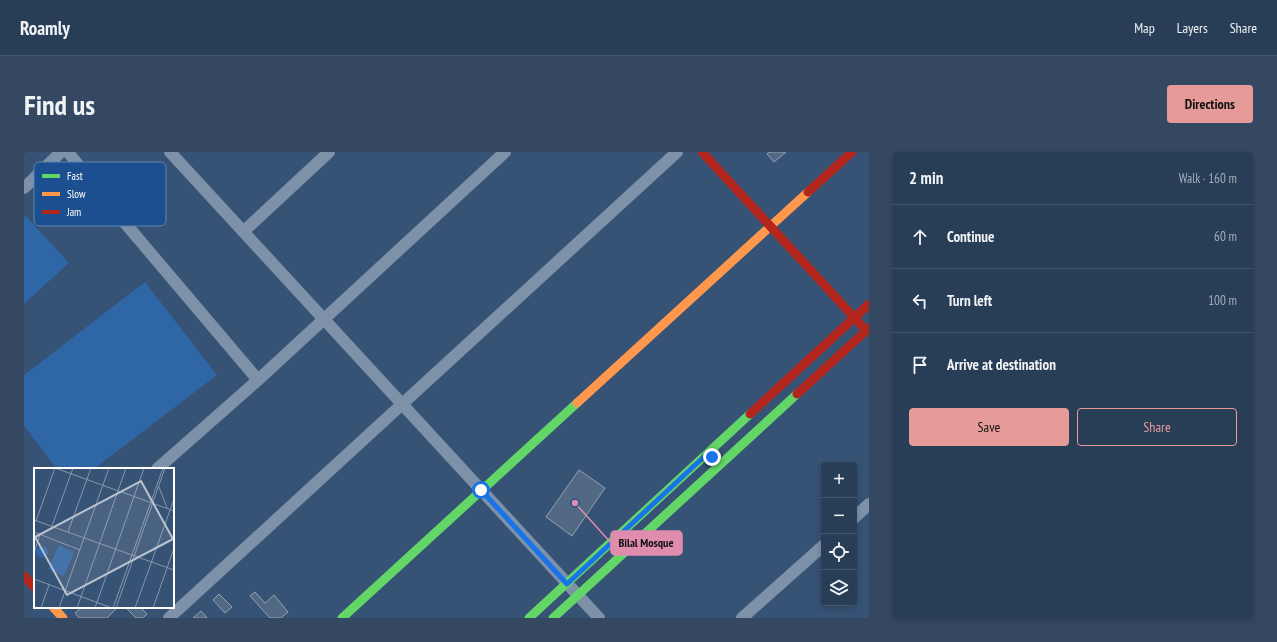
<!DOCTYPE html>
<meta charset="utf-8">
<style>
body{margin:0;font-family:"PT Sans Narrow",sans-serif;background:#344961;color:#f1f3f6}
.controls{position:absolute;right:12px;bottom:12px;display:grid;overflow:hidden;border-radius:4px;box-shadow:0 2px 6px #0003}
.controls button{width:36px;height:36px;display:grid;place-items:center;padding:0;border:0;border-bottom:1px solid #44576d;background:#283e57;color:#f1f3f6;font:20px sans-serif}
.stop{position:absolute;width:12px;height:12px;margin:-9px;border:3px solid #1a73e8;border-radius:50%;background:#fff}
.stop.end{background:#1a73e8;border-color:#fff;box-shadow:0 1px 4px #0008}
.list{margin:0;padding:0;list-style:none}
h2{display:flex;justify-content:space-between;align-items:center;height:52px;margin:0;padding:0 16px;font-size:17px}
h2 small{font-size:13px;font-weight:400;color:#a5aeba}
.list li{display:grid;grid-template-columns:26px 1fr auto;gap:12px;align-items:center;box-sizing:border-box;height:64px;padding:0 16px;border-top:1px solid #44576d}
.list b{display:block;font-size:15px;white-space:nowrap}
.list em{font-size:13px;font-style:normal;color:#a5aeba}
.actions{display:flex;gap:8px;padding:12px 16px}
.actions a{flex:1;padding:9px 0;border:1px solid #e69b98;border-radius:4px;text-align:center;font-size:14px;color:#e69b98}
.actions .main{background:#e69b98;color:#111}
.icon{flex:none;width:22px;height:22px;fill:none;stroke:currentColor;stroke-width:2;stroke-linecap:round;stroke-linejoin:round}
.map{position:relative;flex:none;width:845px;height:466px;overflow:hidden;border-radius:4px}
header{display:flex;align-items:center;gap:24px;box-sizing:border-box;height:56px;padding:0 20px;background:#283e57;border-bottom:1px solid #44576d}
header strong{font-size:19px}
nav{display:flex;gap:22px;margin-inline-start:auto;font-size:14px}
.intro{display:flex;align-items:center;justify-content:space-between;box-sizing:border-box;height:96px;padding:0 24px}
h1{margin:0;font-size:28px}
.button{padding:10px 18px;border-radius:4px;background:#e69b98;color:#111;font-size:14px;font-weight:700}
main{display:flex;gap:24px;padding:0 24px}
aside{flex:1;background:#283e57;border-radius:4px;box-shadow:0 2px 6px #0003}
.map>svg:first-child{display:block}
</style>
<header>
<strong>Roamly</strong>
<nav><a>Map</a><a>Layers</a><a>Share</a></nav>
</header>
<div class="intro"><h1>Find us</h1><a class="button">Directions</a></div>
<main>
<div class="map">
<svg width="845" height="466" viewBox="0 0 845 466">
<rect width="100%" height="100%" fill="#365274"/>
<!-- green -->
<g fill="#2f66a5">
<polygon points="2,64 45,111 0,152 0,65"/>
<polygon points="121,130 193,223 70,317 33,317 0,274 0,223"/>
</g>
<!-- building -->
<g fill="#526984" stroke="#92a2b6">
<polygon points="745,0 762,0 750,10 743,2"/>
<polygon points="555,318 581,336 548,384 522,365"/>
<polygon points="231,440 241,451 250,443 264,460 257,466 246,466 226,444"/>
<polygon points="195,442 208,455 201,461 189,448"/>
<polygon points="58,455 94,455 83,466 55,466 51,461"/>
<polygon points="101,455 116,455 123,462 119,466 112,466"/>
<polygon points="177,459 183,466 169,466"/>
</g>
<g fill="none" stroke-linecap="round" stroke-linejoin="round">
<!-- street -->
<g stroke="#7d92a8" stroke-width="12">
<polyline points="44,0 90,58 234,228"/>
<polyline points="146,0 575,466"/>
<polyline points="0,36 37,0"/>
<polyline points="220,79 305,0"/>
<polyline points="133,317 234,228 481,0"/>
<polyline points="830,366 845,352"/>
<polyline points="145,466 653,0"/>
<polyline points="718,466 800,393"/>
</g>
<!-- fast -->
<g stroke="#63d668" stroke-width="9">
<polyline points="318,466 553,251"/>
<polyline points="505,466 726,262"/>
<polyline points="529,466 773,242"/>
</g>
<!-- slow -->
<g stroke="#ff974d" stroke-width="9">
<polyline points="553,251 784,40"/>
<polyline points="29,455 39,466"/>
</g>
<!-- jam -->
<g stroke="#b3261e" stroke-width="9">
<polyline points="678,0 838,174"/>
<polyline points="784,40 828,0"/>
<polyline points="773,242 845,176"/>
<polyline points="726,262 845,152"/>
<polyline points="0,424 11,436"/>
</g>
</g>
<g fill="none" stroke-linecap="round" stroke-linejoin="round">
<!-- route -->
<polyline stroke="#1a73e8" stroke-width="5" points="457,338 543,432 684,301 688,305"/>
</g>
<!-- overview -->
<g transform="translate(10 316)">
<rect width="140" height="140" fill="#365274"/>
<path d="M 25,77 L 40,84 L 30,108 L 14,101 ZM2 84a6 6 0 1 1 12 0a6 6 0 1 1-12 0Z" fill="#2f66a5"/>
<path fill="none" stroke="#8697ac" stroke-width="1" d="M 21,0 L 140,43M 125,19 L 133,40M 0,52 L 140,102M 2,53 L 21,0M 18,58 L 39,0M 0,64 L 46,82M 34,64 L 57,0M 0,85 L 6,66M 0,111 L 78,140M 7,140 L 15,117M 25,140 L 75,0M 43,140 L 92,0M 61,140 L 110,0M 79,140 L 129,0M 82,140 L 131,0M 101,140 L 140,31M 119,140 L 140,80"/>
<path fill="#b9c2ce" fill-opacity="0.15" stroke="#b9c2ce" stroke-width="2" d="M 107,13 L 139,71 L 33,127 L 1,69 Z"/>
<rect width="140" height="140" fill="none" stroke="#fff" stroke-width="2"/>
</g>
<!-- legend -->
<rect x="10" y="10" width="132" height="64" rx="6" fill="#1b4f8f" stroke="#5f84b1" stroke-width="1"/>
<rect x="18" y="22" width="18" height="4" fill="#63d668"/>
<rect x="18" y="40" width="18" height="4" fill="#ff974d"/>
<rect x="18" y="58" width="18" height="4" fill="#b3261e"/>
<g font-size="11" fill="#fff">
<text x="43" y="28">Fast</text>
<text x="43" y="46">Slow</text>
<text x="43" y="64">Jam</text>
</g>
<!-- callouts -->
<path fill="none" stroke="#e08cad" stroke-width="1.5" d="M551 351L587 391"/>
<circle fill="#e08cad" stroke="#1b4f8f" stroke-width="1.5" cx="551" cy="351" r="4"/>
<rect fill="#e08cad" stroke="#e08cad" stroke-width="1.5" x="587" y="379" width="71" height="24" rx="4"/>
<g font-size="12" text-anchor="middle" font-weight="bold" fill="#111">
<text x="622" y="395">Bilal Mosque</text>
</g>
</svg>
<div class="controls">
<button>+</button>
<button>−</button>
<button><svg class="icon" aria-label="locate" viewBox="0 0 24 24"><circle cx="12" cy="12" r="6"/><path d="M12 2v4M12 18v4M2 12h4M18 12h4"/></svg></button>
<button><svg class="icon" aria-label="layers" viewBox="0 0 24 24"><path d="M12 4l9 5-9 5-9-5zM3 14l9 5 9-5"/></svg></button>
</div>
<div class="stop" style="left:457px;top:338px"></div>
<div class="stop end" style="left:688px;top:305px"></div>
</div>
<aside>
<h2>2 min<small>Walk · 160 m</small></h2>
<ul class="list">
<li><svg class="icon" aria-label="ahead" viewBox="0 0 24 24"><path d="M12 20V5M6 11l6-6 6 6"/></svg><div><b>Continue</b></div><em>60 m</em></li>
<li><svg class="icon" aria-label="left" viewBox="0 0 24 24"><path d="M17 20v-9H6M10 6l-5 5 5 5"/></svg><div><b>Turn left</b></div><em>100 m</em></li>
<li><svg class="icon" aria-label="arrive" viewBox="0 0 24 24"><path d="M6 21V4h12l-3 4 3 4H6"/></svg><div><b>Arrive at destination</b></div></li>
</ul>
<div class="actions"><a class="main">Save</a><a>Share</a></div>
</aside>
</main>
